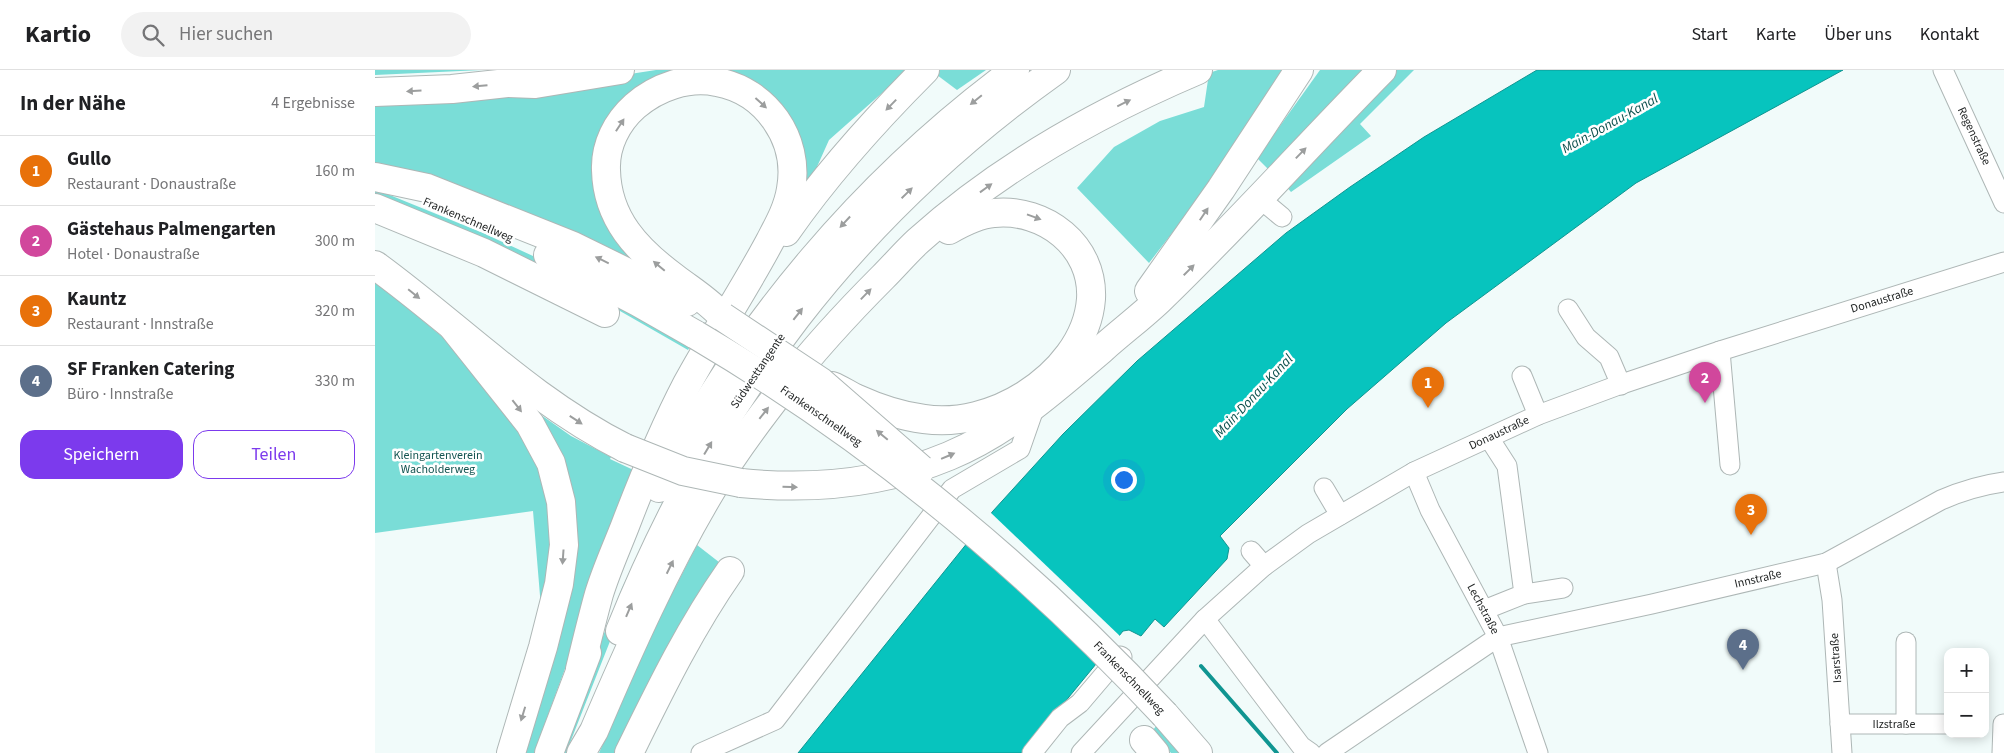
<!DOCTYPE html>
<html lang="de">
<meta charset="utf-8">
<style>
body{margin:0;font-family:"Source Sans 3",sans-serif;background:#f2f2f2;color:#202124}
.controls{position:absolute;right:15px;bottom:15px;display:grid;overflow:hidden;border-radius:10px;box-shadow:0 2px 12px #0003}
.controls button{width:45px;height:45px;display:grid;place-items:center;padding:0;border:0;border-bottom:1px solid #e0e0e0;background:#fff;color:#202124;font:25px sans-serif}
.you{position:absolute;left:748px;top:409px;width:18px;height:18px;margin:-12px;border:4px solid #fff;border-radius:50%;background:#1a73e8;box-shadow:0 0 0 8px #1a73e833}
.badge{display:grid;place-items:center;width:32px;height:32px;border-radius:50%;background:#7c3aed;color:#fff;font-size:16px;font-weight:700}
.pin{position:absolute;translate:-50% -41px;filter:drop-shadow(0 1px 2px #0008)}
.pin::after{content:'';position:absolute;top:26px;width:18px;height:15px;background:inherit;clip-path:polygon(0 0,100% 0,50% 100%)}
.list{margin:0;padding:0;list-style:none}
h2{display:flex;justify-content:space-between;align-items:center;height:65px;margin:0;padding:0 20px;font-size:21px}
h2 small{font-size:16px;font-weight:400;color:#757577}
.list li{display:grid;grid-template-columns:32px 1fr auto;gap:15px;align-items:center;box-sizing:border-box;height:70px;padding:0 20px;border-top:1px solid #e0e0e0}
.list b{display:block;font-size:19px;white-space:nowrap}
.list p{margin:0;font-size:16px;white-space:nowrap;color:#757577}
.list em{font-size:16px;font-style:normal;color:#757577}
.actions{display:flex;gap:10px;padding:15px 20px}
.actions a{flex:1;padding:11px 0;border:1px solid #7c3aed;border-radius:15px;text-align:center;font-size:18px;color:#7c3aed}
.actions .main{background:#7c3aed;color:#fff}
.icon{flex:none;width:28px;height:28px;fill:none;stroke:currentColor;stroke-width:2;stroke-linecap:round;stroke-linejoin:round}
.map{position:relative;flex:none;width:1629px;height:683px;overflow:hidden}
header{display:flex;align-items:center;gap:30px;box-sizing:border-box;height:70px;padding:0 25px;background:#fff;border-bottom:1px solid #e0e0e0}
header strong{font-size:24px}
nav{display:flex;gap:28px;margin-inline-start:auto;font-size:18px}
.search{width:350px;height:45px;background:#f2f2f2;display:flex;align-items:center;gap:12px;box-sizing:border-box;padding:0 18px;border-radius:28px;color:#757577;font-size:19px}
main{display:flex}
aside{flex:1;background:#fff}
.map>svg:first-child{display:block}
</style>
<header>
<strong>Kartio</strong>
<div class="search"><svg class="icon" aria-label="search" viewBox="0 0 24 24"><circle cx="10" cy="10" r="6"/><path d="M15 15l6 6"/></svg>Hier suchen</div>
<nav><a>Start</a><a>Karte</a><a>Über uns</a><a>Kontakt</a></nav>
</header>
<main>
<aside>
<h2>In der Nähe<small>4 Ergebnisse</small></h2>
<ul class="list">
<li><span class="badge" style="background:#e8710a">1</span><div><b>Gullo</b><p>Restaurant · Donaustraße</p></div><em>160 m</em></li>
<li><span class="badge" style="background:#d1479c">2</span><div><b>Gästehaus Palmengarten</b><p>Hotel · Donaustraße</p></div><em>300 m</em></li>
<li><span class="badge" style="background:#e8710a">3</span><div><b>Kauntz</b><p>Restaurant · Innstraße</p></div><em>320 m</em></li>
<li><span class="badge" style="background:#5c6f8a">4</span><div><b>SF Franken Catering</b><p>Büro · Innstraße</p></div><em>330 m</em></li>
</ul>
<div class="actions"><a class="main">Speichern</a><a>Teilen</a></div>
</aside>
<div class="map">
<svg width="1629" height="683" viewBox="0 0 1629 683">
<rect width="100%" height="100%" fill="#f1fbfa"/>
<!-- green -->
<g fill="#7addd7">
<polygon points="0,0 107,0 0,5"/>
<polygon points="281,0 533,0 454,70 424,137 412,56 318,5 227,82 284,202 0,94 0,30 229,8"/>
<polygon points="561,0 611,0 582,20 558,2"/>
<polygon points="843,0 912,0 838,110 774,193 702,118 739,77 785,51 829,37 834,3"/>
<polygon points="945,0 996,0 897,103 882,88"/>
<polygon points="1016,0 1039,0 985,54 996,66 916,122 909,114"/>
<polygon points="0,119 108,163 158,186 318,272 313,280 245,241 154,194 0,129"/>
<polygon points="0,211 82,279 132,332 183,437 168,562 158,441 0,463"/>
<polygon points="159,340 196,366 236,387 235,389 267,404 198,577 159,683 143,683 189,522"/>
<polygon points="296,414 304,417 254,523 191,683 182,683 247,518"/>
<polygon points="322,475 349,496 247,683 224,683 277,562"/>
<polygon points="783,654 809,683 796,683 777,661"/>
</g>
<!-- water -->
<polygon fill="#07c4be" stroke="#109591" points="1162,0 1468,0 1261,113 1071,253 972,339 845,466 854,478 852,489 789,557 780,549 766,566 754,560 748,561 744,566 648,683 423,683 618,441 688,364 762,291 911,163 975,117 1049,67"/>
<!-- pier -->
<polygon fill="#f1fbfa" points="614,441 746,567 725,592 592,468"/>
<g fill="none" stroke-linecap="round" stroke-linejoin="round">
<!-- stream -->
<polyline stroke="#109591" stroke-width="4" points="826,596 902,683"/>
<!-- minor casing -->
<g stroke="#aeb7b6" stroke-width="21">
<g id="minor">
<polyline points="1568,0 1629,133"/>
<polyline points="883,127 907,147"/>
<polyline points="1193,239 1211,267 1234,287 1246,315"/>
<polyline points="1345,281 1355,395"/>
<polyline points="1147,306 1163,345"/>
<polyline points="1039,402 1055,440 1123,567 1163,683"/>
<polyline points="949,418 965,445"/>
<polyline points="876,481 889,496"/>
<polyline points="1451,493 1457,530 1467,683"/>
<polyline points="1149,524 1188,518"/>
<polyline points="1109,540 1149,524 1132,396 1114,368"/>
<polyline points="830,549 926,676 936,683"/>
<polyline points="1531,572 1531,654"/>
<polyline points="1465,654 1573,654"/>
<polyline points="326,683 400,650 577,419 645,379 660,336"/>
<polyline points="657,683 685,648 705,633 745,586 747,587"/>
<polyline points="706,683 830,549 889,496 933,464 1039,402 1163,345 1241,316 1345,281 1629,192"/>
<path d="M 952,683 L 1123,567 L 1277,534 L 1451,493 L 1566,430 C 1587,421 1607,415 1629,412"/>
<polyline points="1627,683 1628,654"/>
</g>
</g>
<!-- highway casing -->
<g stroke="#aeb7b6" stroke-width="30">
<g id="highway">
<polyline points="0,22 77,19 132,13 160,14 245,0"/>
<polyline points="0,107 52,118 198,176 312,232"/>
<polyline points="0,138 109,183 230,243"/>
<path d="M 411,162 C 452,103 500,50 550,0"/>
<polyline points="173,185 263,232 321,265"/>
<path d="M 0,195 C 84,256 156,331 250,378"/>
<polyline points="774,221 846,119 924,0"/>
<polyline points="78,257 155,354 176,393 186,432 189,475 184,514 168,577 136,683"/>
<path d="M 457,316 C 465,319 472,324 480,328 C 502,338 525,346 549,349 C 583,354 620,344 650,325 C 683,304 713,270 716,229 C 719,176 670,138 619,143 C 603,144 588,152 574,160"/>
<path d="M 366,413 C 437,420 507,414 574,386 C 632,362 679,320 727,279 C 746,262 766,247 784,230 C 861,156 932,76 1007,0"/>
<path d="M 284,418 C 370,253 491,110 640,0"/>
<path d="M 245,561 C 339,327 476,146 681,0"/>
<path d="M 205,599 C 211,574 217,549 224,524 C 231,501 241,479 250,456 C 268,409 288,360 312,314 C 338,266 369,220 395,171 C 404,154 413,138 416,119 C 425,69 391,21 342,12 C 313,6 282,17 260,36 C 242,52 230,75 231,100 C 232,149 262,180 300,208 C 317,221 334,231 348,247"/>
<polyline points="790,645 823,683"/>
<polyline points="769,670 780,683"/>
<polyline points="174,683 212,583"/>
<path d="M 206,683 L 219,661 C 253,581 292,494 337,419 C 357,385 381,353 406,321 C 438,280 471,244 508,207 C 520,195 531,182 543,171 C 624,98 724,42 823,0"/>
<path d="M 254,683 C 285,620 315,558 355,501"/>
</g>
</g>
<!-- minor -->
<use href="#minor" stroke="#fff" stroke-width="19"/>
<!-- highway -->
<use href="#highway" stroke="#fff" stroke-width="28"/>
<!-- highway-bridge casing -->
<g stroke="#aeb7b6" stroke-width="30" stroke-linecap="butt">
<g id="highway-bridge">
<polyline points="348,247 446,312 546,399"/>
<path d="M 321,265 C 494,367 653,498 790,645"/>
<polyline points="250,378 308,401 366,413"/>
</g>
</g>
<!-- highway-bridge -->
<use href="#highway-bridge" stroke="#fff" stroke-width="28"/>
</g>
<!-- one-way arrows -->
<defs><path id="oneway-solid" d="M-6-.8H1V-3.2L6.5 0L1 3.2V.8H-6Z" transform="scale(1.25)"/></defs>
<g fill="#9c9e9e">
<use href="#oneway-solid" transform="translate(105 16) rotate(175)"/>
<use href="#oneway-solid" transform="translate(39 21) rotate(177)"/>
<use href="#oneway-solid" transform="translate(601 30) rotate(141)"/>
<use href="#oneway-solid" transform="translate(386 33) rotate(42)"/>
<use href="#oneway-solid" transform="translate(749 33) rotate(-26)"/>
<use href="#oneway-solid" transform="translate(516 35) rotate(134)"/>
<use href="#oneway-solid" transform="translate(245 55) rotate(-57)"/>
<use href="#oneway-solid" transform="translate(926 83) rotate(-46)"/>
<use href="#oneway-solid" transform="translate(611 118) rotate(-36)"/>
<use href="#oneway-solid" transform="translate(532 123) rotate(-44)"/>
<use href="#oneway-solid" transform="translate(829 144) rotate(-56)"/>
<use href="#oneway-solid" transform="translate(659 147) rotate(20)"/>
<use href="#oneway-solid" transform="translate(470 152) rotate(133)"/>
<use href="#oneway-solid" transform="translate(227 190) rotate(-154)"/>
<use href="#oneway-solid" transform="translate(284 196) rotate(-140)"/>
<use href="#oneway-solid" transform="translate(814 200) rotate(-45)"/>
<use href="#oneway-solid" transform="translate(39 224) rotate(39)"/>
<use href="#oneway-solid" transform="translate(491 224) rotate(-46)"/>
<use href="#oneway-solid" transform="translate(423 244) rotate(-52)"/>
<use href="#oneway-solid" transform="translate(142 336) rotate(52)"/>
<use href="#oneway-solid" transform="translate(389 343) rotate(-52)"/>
<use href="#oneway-solid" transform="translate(201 350) rotate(33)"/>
<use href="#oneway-solid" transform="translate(507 365) rotate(-140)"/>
<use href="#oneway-solid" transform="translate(333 378) rotate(-59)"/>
<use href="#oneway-solid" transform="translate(573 386) rotate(-23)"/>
<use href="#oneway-solid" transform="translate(415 417) rotate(2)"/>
<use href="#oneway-solid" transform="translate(188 487) rotate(94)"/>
<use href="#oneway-solid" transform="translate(295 497) rotate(-64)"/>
<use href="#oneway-solid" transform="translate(254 540) rotate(-67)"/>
<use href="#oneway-solid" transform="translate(148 644) rotate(107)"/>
</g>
<g text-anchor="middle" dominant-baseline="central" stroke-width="5" stroke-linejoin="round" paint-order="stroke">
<!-- street labels -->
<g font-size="12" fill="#242727" stroke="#fff">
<text transform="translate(1599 66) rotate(65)">Regenstraße</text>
<text transform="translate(93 150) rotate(23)">Frankenschnellweg</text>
<text transform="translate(1507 230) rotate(-17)">Donaustraße</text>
<text transform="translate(383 301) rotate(-56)">Südwesttangente</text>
<text transform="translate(446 346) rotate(35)">Frankenschnellweg</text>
<text transform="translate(1124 363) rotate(-25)">Donaustraße</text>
<text transform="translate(1383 509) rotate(-13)">Innstraße</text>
<text transform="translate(1108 539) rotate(62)">Lechstraße</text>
<text transform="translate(1461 588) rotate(-94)">Isarstraße</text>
<text transform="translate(754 608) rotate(46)">Frankenschnellweg</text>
<text x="1519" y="654">Ilzstraße</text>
</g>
<!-- park labels -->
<g font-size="12" fill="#135451" stroke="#fff">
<text x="63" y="385">Kleingartenverein<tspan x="63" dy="14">Wacholderweg</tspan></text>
</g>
<!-- water labels -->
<g font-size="14" font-style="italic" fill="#0c504d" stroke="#fff">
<text transform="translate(1235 54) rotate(-29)">Main-Donau-Kanal</text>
<text transform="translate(879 326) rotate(-47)">Main-Donau-Kanal</text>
</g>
</g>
</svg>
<div class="controls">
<button>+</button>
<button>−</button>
</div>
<div class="you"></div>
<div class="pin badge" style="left:1053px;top:338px;background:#e8710a">1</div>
<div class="pin badge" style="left:1330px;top:333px;background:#d1479c">2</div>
<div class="pin badge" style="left:1376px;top:465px;background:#e8710a">3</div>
<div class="pin badge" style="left:1368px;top:600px;background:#5c6f8a">4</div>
</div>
</main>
